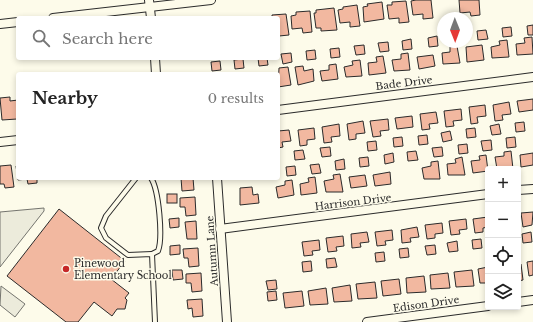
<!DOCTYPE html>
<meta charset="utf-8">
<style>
body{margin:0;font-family:"Libre Baskerville",serif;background:#f2f2f2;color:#222}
.controls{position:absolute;right:12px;bottom:12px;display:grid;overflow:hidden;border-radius:4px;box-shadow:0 2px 6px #0003}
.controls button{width:36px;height:36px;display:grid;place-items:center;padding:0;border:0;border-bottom:1px solid #e0e0e0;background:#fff;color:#222;font:20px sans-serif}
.compass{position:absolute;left:437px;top:12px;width:36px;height:36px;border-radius:50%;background:#fff;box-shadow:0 2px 6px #0003;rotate:179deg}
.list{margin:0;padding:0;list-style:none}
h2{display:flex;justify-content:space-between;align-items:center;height:52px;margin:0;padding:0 16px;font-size:17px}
h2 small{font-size:13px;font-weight:400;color:#767676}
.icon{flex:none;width:22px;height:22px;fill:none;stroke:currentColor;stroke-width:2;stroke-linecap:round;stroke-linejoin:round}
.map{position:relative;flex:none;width:533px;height:322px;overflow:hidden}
.search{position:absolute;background:#fff;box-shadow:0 2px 6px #0003;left:16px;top:16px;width:264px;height:44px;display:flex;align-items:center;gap:10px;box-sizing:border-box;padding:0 14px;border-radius:4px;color:#767676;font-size:15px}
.panel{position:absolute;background:#fff;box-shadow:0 2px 6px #0003;left:16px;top:72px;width:264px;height:108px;border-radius:4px}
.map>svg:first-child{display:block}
</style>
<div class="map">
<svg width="533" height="322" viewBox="0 0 533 322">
<rect width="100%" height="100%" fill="#fdfbea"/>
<!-- green -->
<g fill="#ecebdb" stroke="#74746e">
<polygon points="44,208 44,211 0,267 0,212"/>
<polygon points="1,286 25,304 15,317 0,305"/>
</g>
<!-- building -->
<g fill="#f2b8a0" stroke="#2b2b2b">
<polygon points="416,0 431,0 433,18 423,19 423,14 413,15 411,1"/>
<polygon points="459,0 479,0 480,15 471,16 470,12 460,13"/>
<polygon points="406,1 409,22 399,23 399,18 389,19 387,5 392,5 392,2"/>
<polygon points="382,2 384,19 364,22 363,7 368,6 367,4"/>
<polygon points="357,5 360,26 350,27 350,22 340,23 338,10 343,9 343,7"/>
<polygon points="334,8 337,30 321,31 321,28 316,28 314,13 316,13 316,10"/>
<polygon points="310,11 312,32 303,33 302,28 292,29 291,16 296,15 296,12"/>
<polygon points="286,14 289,35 279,36 278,18 270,18 272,18 272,15"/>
<polygon points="533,25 533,35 528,35 527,26"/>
<polygon points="511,27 512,36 503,37 502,28"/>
<polygon points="486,30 488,39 478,40 477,31"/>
<polygon points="437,36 438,46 429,47 428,38"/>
<polygon points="532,37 533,54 517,55 516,44 525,43 524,38"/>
<polygon points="411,39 412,49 403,50 402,41"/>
<polygon points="507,40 509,57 492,58 491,47 500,45 499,41"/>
<polygon points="388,42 389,51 380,52 378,43"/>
<polygon points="364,45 365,54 356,55 354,46"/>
<polygon points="482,45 484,60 467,62 466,47"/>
<polygon points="457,46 460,63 443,64 442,53 450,52 450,47"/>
<polygon points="339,48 340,57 331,58 330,49"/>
<polygon points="315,50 316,59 307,60 306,51"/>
<polygon points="291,53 292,62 283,64 281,54"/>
<polygon points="408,53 410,70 394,71 392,60 401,59 401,54"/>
<polygon points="433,55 435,66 419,69 417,57"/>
<polygon points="383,56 386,73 369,75 368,63 377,62 376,57"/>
<polygon points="258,58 267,58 268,65 259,66"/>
<polygon points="243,59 244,68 235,69 234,60"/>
<polygon points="360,60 362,76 346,77 344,67 353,65 352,61"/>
<polygon points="220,61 221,70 212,71 211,62"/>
<polygon points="336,64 338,79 322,81 320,71 329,70 329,65"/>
<polygon points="303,66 304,71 313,69 314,81 298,85 295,67"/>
<polygon points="288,67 291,85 278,87 279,68"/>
<polygon points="10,97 10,101 18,100 17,119 2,120 0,98"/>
<polygon points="533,99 533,110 519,112 517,101"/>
<polygon points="509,102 511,114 502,115 503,120 495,121 493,105"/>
<polygon points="485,105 486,116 477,117 478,123 471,124 469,107"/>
<polygon points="461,109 462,120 453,121 454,126 446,127 444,111"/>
<polygon points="436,112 438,123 429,124 430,129 422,130 420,114"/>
<polygon points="412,116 413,127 397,129 395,118"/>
<polygon points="388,119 389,130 380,131 381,136 373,137 370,121"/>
<polygon points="363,121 365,133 356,134 356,139 349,140 347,124"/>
<polygon points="524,122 525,131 516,132 515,123"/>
<polygon points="339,124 340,136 331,137 332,142 324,143 322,127"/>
<polygon points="499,124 501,134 492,135 490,126"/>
<polygon points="314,128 315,139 307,140 307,145 300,146 298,130"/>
<polygon points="475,128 476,137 467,138 466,129"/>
<polygon points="289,130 291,141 282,142 283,147 278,148 278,131"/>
<polygon points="450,131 452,140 443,142 441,133"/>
<polygon points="427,135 428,144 419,145 418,136"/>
<polygon points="402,137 403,146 394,147 393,138"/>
<polygon points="515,137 516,147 507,148 506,138"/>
<polygon points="491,140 492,150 483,151 481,141"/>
<polygon points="376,141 377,150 368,151 367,142"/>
<polygon points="467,144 468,153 459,154 458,145"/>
<polygon points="330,147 331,156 322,157 320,148"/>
<polygon points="442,147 443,156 434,157 432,148"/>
<polygon points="303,150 305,159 295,160 294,151"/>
<polygon points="416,151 418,160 408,161 407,152"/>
<polygon points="511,151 513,169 497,169 495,157 504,156 504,152"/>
<polygon points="393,153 394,162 385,164 384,155"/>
<polygon points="533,153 533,165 521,167 520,155"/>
<polygon points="486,155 488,171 473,173 471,161 480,160 479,156"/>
<polygon points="368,157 369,166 360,167 359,158"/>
<polygon points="462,157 465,175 448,175 447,164 456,163 455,159"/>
<polygon points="344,159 345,169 336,170 335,161"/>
<polygon points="438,161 440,179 424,179 422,168 431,166 431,162"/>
<polygon points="319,164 321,173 312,174 310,165"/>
<polygon points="11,165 14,187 5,188 4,184 0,184 0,166"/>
<polygon points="16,166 18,166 18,178 37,178 37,183 28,184 27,179 18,180"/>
<polygon points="295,166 296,175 287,176 286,167"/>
<polygon points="390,172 391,184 375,186 373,175"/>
<polygon points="340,174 343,192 326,192 324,181 334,179 333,175"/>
<polygon points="365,175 367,186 351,188 349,177"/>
<polygon points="315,177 317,193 301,195 300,184 309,182 308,178"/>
<polygon points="181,178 193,178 194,190 182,191"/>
<polygon points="292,180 294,195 278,198 276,187 285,185 285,181"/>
<polygon points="252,187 253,195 258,194 259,203 240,205 240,188"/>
<rect x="167" y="194" width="10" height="9"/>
<polygon points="195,197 196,215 186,216 185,207 180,207 180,198"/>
<polygon points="59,209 125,261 111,279 129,293 125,298 127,300 125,309 117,309 112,316 94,302 78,322 66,322 7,276"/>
<polygon points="533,212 532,225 523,227 521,213"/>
<polygon points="488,217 488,227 483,228 483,232 475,233 473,219"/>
<polygon points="179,218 179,227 170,228 169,219"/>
<polygon points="466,219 467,229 459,230 460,234 451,235 449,221"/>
<polygon points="196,221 197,239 187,239 185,222"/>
<polygon points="442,223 443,233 435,234 435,238 427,239 425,225"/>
<polygon points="417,227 419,237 410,238 411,242 402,243 401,230"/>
<polygon points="392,230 393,240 385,241 386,245 377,246 375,232"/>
<polygon points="367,232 369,242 360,243 361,247 352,248 351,234"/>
<polygon points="531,232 532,242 523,243 522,234"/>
<polygon points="343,236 344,246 336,247 337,251 328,252 326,238"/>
<polygon points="481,239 482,248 473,249 472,240"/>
<polygon points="319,240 320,250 312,251 313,255 304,256 302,242"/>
<polygon points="457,241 458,251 449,252 447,243"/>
<polygon points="180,245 180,254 170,255 170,246"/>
<polygon points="435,245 436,254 427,255 425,246"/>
<polygon points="198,248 199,266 189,267 188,258 184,258 183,249"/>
<polygon points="408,248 409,257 400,258 399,249"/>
<polygon points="384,252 385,261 376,262 375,253"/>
<polygon points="335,258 337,267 327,268 326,259"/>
<polygon points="311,261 312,271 303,272 302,262"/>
<polygon points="533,261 533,275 529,276 527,262"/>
<polygon points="521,264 523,280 518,281 518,265"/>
<polygon points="488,267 488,283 480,283 478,269"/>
<polygon points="172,270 182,270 183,279 173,280"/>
<polygon points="472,270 474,286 456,287 454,272"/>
<polygon points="201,273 202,291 192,292 191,283 186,283 186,274"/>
<polygon points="448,273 450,288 431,289 430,275"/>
<polygon points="424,276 426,292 407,293 406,278"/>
<polygon points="399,279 401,294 383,296 381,281"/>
<polygon points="276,280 277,289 268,290 266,281"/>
<polygon points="375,282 377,298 358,299 356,284"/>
<polygon points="350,285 352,301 334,302 332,288"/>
<polygon points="326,288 328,304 310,305 308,291"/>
<polygon points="276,291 277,300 268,301 267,292"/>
<polygon points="302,291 304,306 285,308 283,293"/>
<polygon points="202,299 203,316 193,317 192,308 188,309 187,300"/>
</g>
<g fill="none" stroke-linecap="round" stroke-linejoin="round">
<!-- lane casing -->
<g stroke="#2b2b2b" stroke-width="6">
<g id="lane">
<polyline points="136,178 106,216 101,228 106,238 128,255 152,254 155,322"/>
<path d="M 151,178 C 159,190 163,238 158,251 L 152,254"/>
</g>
</g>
<!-- street casing -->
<g stroke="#2b2b2b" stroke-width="10">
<g id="street">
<polyline points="149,0 151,18"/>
<polyline points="53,18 211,0"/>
<polyline points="0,24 18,22"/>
<polyline points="155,58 156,74"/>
<polyline points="278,110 533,77"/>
<polyline points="0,142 18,140"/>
<polyline points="217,178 227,322"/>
<polyline points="518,190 533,189"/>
<polyline points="220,229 488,194"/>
<polyline points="518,302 533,300"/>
<polyline points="367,322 488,306"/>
</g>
</g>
<!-- lane -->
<use href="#lane" stroke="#fdfbea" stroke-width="4"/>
<!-- street -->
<use href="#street" stroke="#fdfbea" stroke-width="8"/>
</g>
<!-- markers -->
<circle fill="#c62828" stroke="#fdfbea" stroke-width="1.5" cx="66" cy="269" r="4"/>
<g text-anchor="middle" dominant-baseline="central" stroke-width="3" stroke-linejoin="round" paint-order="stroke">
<!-- street labels -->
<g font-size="10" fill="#2b2b2b" stroke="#fdfbea">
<text transform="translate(404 83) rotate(-7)">Bade Drive</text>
<text transform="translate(353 202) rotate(-7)">Harrison Drive</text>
<text transform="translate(212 251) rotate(-94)">Autumn Lane</text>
<text transform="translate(426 304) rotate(-8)">Edison Drive</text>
</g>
<!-- poi labels -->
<g font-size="10" fill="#2b2b2b" stroke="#fdfbea" text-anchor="start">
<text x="74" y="263">Pinewood<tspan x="74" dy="12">Elementary School</tspan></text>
</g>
</g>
</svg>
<div class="controls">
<button>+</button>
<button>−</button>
<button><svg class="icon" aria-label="locate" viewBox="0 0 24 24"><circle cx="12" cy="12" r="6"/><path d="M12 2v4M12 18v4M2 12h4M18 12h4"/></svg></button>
<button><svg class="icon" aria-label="layers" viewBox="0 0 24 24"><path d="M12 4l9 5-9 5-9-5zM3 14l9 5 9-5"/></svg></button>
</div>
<svg class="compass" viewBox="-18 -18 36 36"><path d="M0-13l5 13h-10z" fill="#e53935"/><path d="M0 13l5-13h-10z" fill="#767676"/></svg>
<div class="search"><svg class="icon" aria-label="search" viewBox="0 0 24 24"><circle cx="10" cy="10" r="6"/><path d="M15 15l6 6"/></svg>Search here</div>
<section class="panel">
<h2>Nearby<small>0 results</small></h2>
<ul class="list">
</ul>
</section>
</div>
